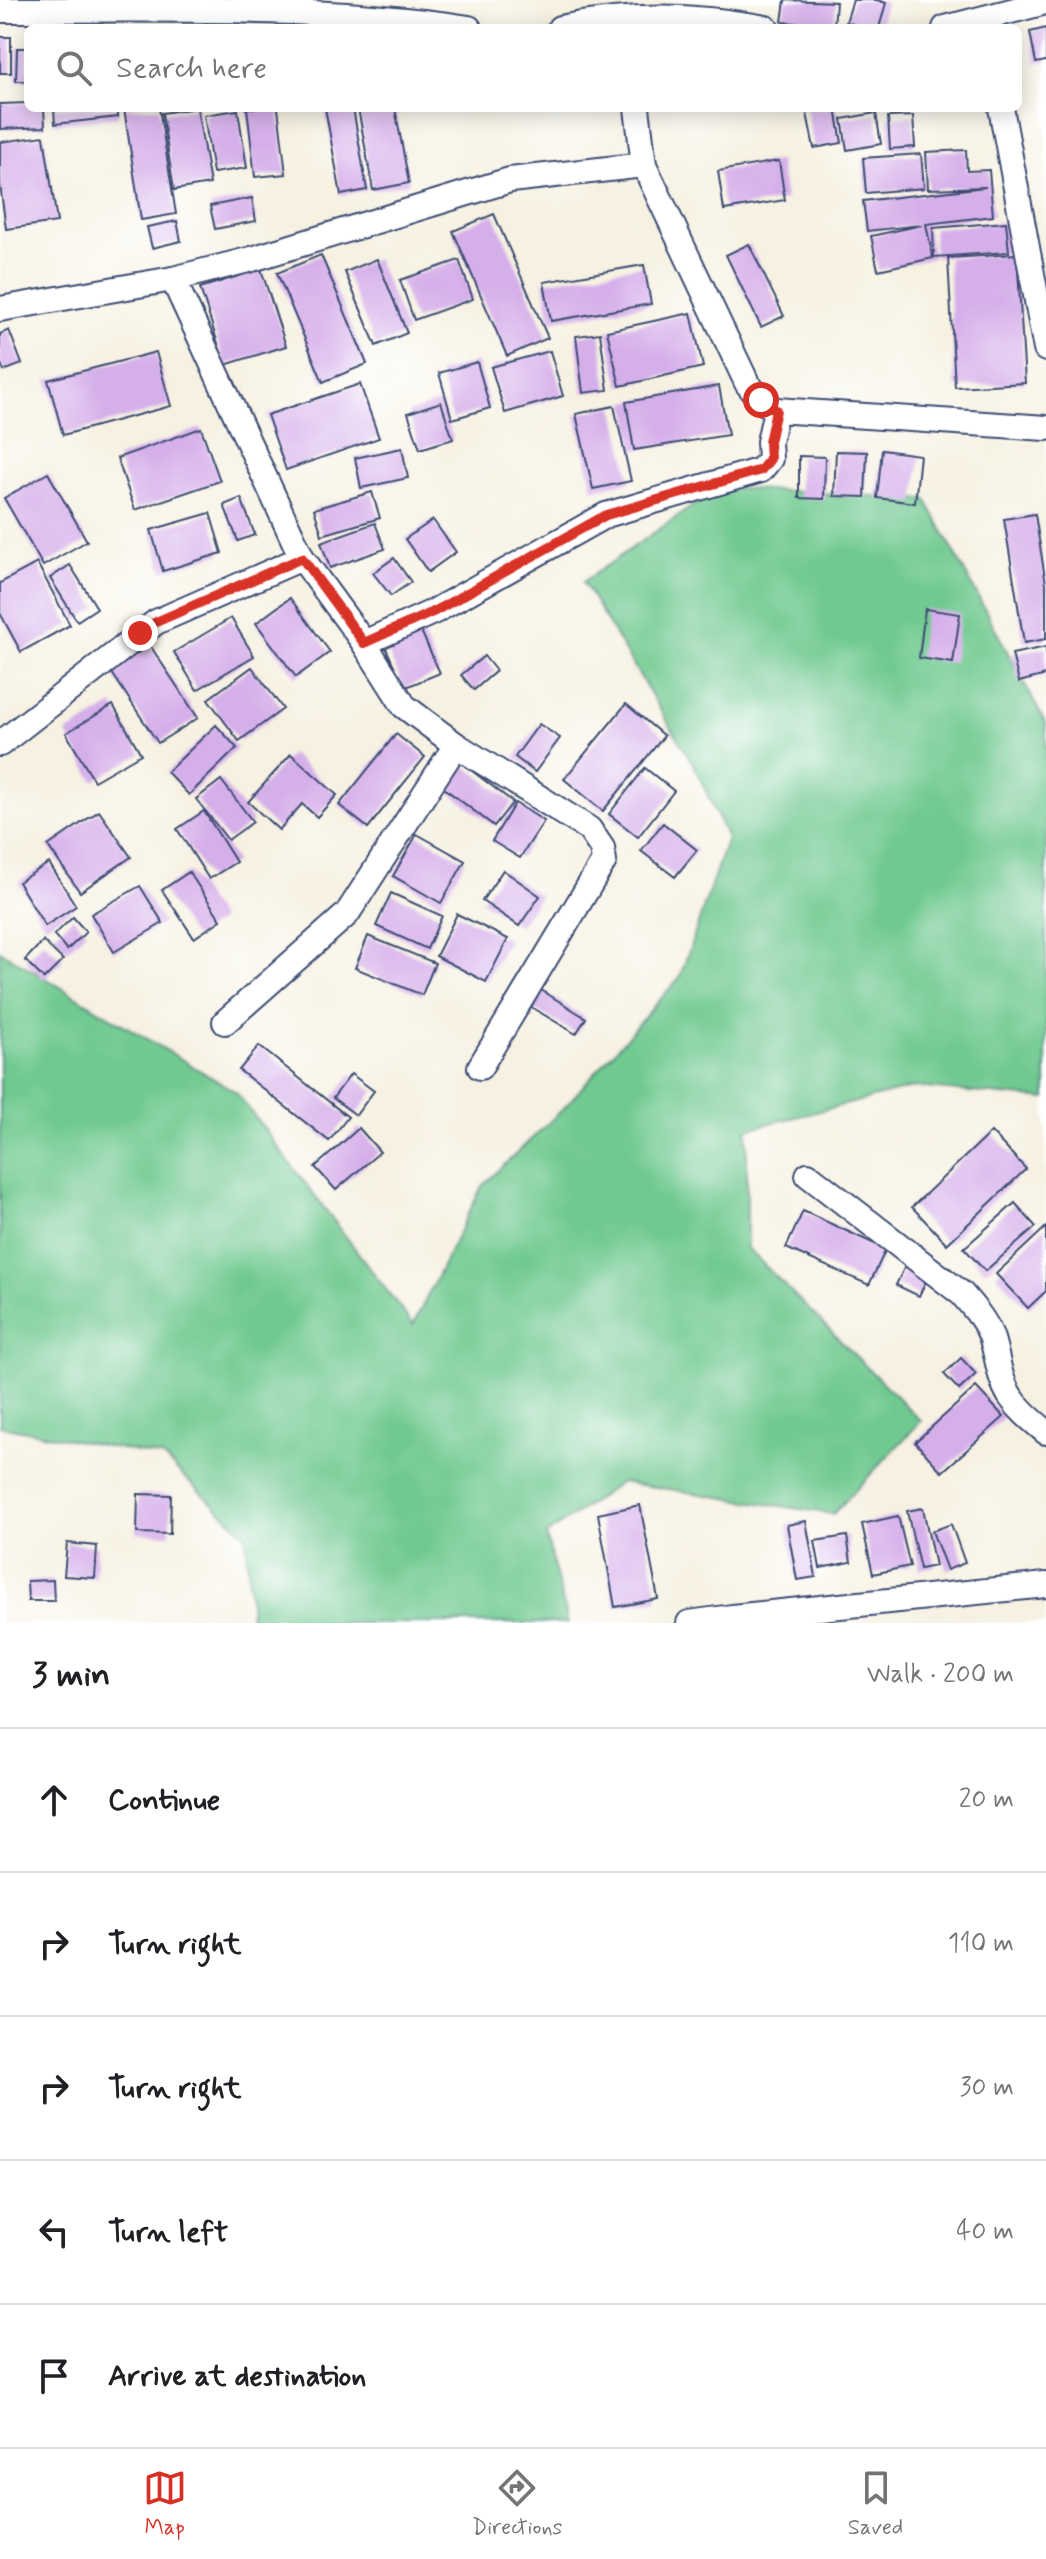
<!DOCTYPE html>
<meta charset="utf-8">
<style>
body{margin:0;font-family:Mynerve,sans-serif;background:#f2f2f2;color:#202124}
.stop{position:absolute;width:24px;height:24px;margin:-18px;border:6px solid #d93025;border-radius:50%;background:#fff}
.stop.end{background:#d93025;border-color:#fff;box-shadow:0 2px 8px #0008}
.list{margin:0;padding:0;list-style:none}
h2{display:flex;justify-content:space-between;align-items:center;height:104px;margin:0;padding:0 32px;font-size:34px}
h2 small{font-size:26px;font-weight:400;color:#757577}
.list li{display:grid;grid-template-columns:52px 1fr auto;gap:24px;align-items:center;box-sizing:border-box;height:144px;padding:0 32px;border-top:2px solid #e0e0e0}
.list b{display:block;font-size:30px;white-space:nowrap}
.list em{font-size:26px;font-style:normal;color:#757577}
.icon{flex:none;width:44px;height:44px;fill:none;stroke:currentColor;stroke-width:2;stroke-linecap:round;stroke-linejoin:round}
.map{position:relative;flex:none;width:1046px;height:1623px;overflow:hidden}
.search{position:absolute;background:#fff;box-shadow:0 4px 20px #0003;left:24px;right:24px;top:24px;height:88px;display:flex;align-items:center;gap:20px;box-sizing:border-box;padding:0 28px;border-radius:12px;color:#757577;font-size:30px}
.sheet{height:824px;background:#fff}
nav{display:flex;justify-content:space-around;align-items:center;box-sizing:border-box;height:112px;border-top:2px solid #e0e0e0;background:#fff;font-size:22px;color:#757577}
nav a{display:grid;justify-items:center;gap:4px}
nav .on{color:#d93025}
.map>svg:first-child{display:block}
</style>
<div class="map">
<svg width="1046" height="1623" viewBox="0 0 1046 1623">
<rect width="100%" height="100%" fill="#fff"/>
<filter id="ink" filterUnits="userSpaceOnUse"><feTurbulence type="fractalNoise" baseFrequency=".0125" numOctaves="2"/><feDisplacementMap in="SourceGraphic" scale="16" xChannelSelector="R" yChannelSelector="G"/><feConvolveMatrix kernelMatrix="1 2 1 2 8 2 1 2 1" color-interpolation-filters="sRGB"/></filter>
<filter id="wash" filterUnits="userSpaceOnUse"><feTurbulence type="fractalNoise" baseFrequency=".006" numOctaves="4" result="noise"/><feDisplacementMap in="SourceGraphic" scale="32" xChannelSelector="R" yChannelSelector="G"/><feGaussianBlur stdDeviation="1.8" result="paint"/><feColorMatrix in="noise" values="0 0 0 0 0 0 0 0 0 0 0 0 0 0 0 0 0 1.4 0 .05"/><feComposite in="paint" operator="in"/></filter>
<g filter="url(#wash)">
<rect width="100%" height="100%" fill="#f6f1e1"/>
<!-- green -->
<polygon fill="#6fc990" stroke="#457c77" stroke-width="2" points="720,487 926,499 1046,724 1046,1099 916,1087 747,1129 747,1248 921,1421 833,1514 621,1482 546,1535 568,1623 251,1623 246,1535 163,1457 0,1426 0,951 236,1092 413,1325 482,1186 563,1109 680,977 727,838 695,767 583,582"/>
<g id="blocks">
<!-- building -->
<g fill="#d5afea">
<polygon points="785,0 836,2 834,26 782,22"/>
<polygon points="853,0 877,0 886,3 879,28 865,28 846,22"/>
<polygon points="1046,28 1046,61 1036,63 1030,32"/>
<rect x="0" y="37" width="11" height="36"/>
<polygon points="17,48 28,48 28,81 16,81"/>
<polygon points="28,103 28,108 44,108 45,127 0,129 0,104"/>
<polygon points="54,108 118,108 118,117 55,124"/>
<polygon points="124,108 159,108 176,214 141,220"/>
<polygon points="197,108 210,184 174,190 162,113"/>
<polygon points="247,108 278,108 286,174 255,177"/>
<polygon points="325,108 353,108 367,190 341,195"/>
<polygon points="358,108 395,108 409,183 373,190"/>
<polygon points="806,108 836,108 842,143 814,148"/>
<polygon points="238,110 247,168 213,173 204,115"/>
<polygon points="876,113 881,144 847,150 842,119"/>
<polygon points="913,116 915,147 890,149 888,117"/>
<polygon points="44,136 57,222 6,229 0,184 0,142"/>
<polygon points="966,150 967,171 989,170 993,216 926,224 933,258 878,270 871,236 922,225 867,231 863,201 986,187 928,189 926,152"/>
<polygon points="921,154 924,188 866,193 863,158"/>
<polygon points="779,161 785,200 724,210 718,171"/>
<polygon points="252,198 256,221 215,229 210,206"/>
<polygon points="494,214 548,338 507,356 453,231"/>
<polygon points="177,221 181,241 152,248 147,227"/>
<polygon points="1006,222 1009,252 934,257 933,228"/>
<polygon points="749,244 784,316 761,327 726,255"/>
<polygon points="1017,254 1025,383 955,387 948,258"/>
<polygon points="321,255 367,364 323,382 277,273"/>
<polygon points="377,259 407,333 376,346 345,272"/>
<polygon points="459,260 473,299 414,320 400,280"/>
<polygon points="644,265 651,304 551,321 544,282"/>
<polygon points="261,269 286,346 225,365 200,288"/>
<polygon points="691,313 703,367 620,386 607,331"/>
<polygon points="9,330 22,364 4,371 0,362 0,334"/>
<polygon points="600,333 608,390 583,393 576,336"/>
<polygon points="550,351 563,396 505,413 491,367"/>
<polygon points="156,352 171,406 63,435 48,380"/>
<polygon points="477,362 490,408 452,419 439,373"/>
<polygon points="360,384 379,438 286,470 267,415"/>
<polygon points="719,386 728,435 634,450 626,402"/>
<polygon points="441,402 453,439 420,449 408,413"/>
<polygon points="614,406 631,481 593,489 576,414"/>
<polygon points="201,428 220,481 135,510 117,458"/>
<polygon points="402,448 408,478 361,488 355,458"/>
<polygon points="882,450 920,455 915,503 877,498"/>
<polygon points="836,451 867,452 865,497 834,496"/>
<polygon points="799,456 825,457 824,499 799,498"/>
<polygon points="48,473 87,541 43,566 4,498"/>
<polygon points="372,492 380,518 322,535 314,509"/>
<polygon points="241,498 255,535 238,541 224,505"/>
<polygon points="210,513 222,553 163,571 151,530"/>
<polygon points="1035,514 1046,584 1046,639 1024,643 1004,519"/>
<polygon points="433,520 456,552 428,572 405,539"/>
<polygon points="375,523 385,549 330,568 321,542"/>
<polygon points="394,558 411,582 391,596 373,573"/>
<polygon points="37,563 70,625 21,652 0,613 0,583"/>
<polygon points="70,565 97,608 77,621 50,578"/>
<polygon points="290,598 330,652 296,677 256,623"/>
<polygon points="925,609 960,614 953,663 919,658"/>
<polygon points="231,618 254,656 197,690 174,652"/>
<polygon points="421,631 440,673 404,688 385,646"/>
<polygon points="149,644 198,718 158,743 110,670"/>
<polygon points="1046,647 1046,675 1019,682 1012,654"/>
<polygon points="484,656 496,671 474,690 461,675"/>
<polygon points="252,667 283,709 239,741 208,699"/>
<polygon points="626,704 664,736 603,811 564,779"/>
<polygon points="113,705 141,754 94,781 66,733"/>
<polygon points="539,724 560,738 535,772 515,757"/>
<polygon points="216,725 237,748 189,795 167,772"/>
<polygon points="396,734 425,757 368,828 339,805"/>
<polygon points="291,754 337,795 317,817 302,804 279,830 248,802"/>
<polygon points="455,758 513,802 494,826 436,782"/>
<polygon points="645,768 674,791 638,837 609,814"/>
<polygon points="221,780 253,822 228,840 196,799"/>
<polygon points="515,803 544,821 520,858 492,841"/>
<polygon points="99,811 131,857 80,892 48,846"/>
<polygon points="204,811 236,862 209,879 177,829"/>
<polygon points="663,823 697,850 675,877 641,851"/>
<polygon points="417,834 465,861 441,903 393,876"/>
<polygon points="49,863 76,906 45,926 18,882"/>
<polygon points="503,870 540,896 519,926 482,901"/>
<polygon points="189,872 221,920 194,938 162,890"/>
<polygon points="140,886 163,923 114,952 91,914"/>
<polygon points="391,893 442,916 427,949 376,926"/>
<polygon points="457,914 508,939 486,982 436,956"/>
<polygon points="73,917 86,932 67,950 54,935"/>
<polygon points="368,936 435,963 422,995 355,968"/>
<polygon points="43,941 63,960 44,979 25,960"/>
<polygon points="541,990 586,1018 576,1034 531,1007"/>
<polygon points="259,1046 348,1117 329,1141 239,1070"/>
<polygon points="351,1074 374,1091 356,1115 333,1098"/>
<polygon points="359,1128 380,1152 336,1190 315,1167"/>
<polygon points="991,1132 1026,1169 947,1244 912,1207"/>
<polygon points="1015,1203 1036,1227 985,1271 964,1248"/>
<polygon points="803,1211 886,1249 869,1285 786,1248"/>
<polygon points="1046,1227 1046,1291 1028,1308 996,1274"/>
<polygon points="905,1266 928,1277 919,1296 896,1285"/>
<polygon points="961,1358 976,1374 959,1390 944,1374"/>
<polygon points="976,1387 1004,1417 942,1472 915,1442"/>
<polygon points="138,1494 171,1495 170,1534 137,1533"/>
<polygon points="640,1505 658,1599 615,1607 598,1514"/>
<polygon points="923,1508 935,1566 920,1569 907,1511"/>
<polygon points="898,1516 910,1566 873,1574 862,1524"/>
<polygon points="806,1521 816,1577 797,1580 787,1525"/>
<polygon points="951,1524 965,1563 947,1570 932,1531"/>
<polygon points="847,1536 851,1562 820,1568 815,1541"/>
<polygon points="67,1543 97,1546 95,1578 64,1576"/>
<polygon points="53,1580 54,1601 28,1601 27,1581"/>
</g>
</g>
</g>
<g filter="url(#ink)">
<use href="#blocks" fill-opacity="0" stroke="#3c4c72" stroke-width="2"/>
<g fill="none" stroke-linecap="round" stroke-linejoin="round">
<!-- minor casing -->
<g stroke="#3c4c72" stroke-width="28">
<g id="minor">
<path d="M 0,10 C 156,10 314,5 469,28"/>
<path d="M 560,28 C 635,13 691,15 766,28"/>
<polyline points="945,28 1046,2"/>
<polyline points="637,108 644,165 747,383 761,400 776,410 1046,428"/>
<polyline points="1001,108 1046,349"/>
<polyline points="173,279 302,558 364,643 404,706 456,745 589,829 602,848 604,861 480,1067"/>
<polyline points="0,309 173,279 252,259 510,180 644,165"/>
<polyline points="364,643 435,611 606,515 761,470 770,459 769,442 776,410"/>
<polyline points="0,744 156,622 302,558"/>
<polyline points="225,1022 347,914 456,745"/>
<path d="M 808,1175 L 962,1294 C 973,1307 985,1320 991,1336 C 998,1356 998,1377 1010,1396 C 1020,1411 1033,1421 1046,1432"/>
<polyline points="689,1623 732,1617 1046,1585"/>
</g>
</g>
<!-- minor -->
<use href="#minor" stroke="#fff" stroke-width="24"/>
</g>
</g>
<g fill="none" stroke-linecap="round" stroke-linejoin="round" filter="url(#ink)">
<!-- route -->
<polyline stroke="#d93025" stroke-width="10" points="140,633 156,622 302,558 364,643 435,611 606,515 761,470 770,459 769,442 776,410 761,400"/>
</g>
</svg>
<div class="stop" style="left:761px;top:400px"></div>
<div class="stop end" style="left:140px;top:633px"></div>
<div class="search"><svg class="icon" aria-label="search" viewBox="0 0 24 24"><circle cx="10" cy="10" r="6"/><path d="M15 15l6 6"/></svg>Search here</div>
</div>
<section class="sheet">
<h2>3 min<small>Walk · 200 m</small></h2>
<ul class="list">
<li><svg class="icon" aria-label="ahead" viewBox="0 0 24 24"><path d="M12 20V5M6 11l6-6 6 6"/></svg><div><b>Continue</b></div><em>20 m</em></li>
<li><svg class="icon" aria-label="right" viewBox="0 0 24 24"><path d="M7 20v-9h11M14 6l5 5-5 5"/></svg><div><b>Turn right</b></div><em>110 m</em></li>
<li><svg class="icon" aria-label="right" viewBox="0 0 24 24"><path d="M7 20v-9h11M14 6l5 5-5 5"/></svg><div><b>Turn right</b></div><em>30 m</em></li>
<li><svg class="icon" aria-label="left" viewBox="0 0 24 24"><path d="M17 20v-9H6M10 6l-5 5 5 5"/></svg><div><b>Turn left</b></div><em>40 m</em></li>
<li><svg class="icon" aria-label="arrive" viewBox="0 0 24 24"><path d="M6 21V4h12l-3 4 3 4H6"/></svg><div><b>Arrive at destination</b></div></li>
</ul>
</section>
<nav>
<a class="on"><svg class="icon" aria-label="map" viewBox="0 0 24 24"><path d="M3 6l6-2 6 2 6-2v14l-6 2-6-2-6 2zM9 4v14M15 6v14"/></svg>Map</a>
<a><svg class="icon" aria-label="directions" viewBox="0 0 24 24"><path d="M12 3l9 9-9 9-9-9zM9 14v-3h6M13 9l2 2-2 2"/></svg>Directions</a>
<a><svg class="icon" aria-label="saved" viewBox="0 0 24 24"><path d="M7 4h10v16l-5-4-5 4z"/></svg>Saved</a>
</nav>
